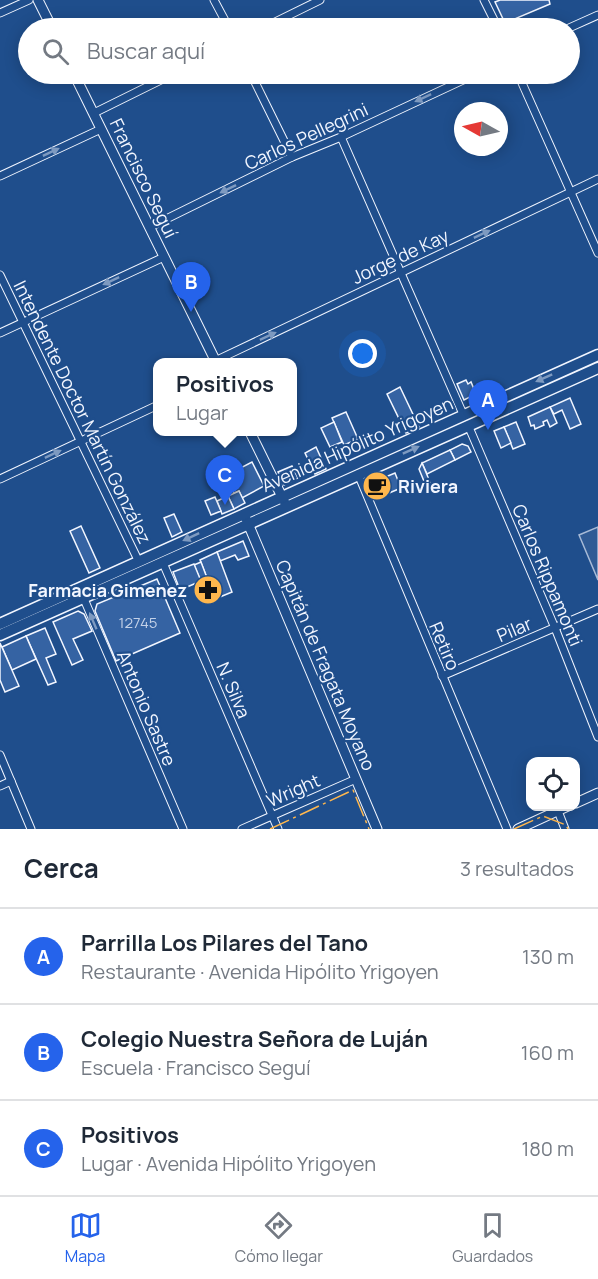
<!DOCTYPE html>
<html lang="es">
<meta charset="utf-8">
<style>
body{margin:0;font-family:Manrope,sans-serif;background:#f2f2f3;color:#1f2937}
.controls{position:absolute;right:18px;bottom:18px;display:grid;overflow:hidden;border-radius:12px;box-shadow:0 3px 15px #0003}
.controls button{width:54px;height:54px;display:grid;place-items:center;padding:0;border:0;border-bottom:2px solid #e0e1e3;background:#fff;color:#1f2937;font:30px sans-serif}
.compass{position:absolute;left:454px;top:102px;width:54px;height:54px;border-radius:50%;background:#fff;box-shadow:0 3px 15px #0003;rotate:278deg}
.you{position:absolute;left:363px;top:354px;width:21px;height:21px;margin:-15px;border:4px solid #fff;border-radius:50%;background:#1a73e8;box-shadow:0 0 0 9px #1a73e833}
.badge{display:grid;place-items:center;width:39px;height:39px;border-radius:50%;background:#2563eb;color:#fff;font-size:20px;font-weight:700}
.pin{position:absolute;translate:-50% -50px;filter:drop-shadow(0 2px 3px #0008)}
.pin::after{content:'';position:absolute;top:32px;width:21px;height:18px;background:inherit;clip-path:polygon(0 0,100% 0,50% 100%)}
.popup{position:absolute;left:153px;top:358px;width:144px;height:78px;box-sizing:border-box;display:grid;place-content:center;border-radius:12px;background:#fff;filter:drop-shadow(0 2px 4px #0005);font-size:20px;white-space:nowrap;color:#747a83}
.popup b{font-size:22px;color:#1f2937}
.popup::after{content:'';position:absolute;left:50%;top:100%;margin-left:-12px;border:12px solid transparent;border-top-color:#fff}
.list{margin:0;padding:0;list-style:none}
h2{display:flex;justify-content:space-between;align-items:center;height:78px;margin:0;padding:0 24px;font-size:26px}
h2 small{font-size:20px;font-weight:400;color:#747a83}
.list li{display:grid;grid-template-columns:39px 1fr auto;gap:18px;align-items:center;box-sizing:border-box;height:96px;padding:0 24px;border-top:2px solid #e0e1e3}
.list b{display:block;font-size:22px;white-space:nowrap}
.list p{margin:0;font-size:20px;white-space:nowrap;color:#747a83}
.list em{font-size:20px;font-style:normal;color:#747a83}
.icon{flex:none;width:33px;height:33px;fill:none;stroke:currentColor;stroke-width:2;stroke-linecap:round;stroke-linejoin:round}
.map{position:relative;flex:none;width:598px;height:829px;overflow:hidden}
.search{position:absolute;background:#fff;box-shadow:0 3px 15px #0003;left:18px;right:18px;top:18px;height:66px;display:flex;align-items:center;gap:15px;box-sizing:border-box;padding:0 21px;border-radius:33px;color:#747a83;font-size:22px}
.sheet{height:366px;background:#fff}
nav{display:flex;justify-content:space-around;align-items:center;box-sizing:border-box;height:84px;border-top:2px solid #e0e1e3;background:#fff;font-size:16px;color:#747a83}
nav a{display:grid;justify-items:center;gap:3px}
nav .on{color:#2563eb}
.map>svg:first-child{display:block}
</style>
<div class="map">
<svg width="598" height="829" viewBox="0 0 598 829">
<rect width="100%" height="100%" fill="#1f4e8c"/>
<!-- green -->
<polygon fill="#305b95" stroke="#a8bbd7" stroke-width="1.5" points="598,527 598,580 579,535"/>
<!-- building -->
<g fill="#3563a3" stroke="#f2f6ff" stroke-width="1.5">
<polygon points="500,0 549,0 550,4 505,23 495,2"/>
<polygon points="466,380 468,384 471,382 476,394 464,400 457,384"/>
<polygon points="400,387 419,427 406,433 387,394"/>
<polygon points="570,398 581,424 570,429 562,410 554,414 550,407"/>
<polygon points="550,407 557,423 550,427 547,420 543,422 544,425 535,429 534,425 531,426 528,417"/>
<polygon points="346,412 358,439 344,445 332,418"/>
<polygon points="334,422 342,442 330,447 321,428"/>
<polygon points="516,422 525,444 513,449 504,427"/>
<polygon points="504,427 511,443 501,448 494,431"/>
<polygon points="462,444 468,446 471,452 455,460 450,450"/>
<polygon points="316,447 326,469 315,474 305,453"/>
<polygon points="450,450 455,460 427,474 422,463"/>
<polygon points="252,462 264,486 242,498 239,491 234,493 225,476"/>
<polygon points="422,463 433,489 428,491 419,469"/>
<polygon points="292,466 298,478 284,485 278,472"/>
<polygon points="395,473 401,488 382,496 376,481"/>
<polygon points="376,481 382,496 372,500 369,492 372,483"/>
<polygon points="239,491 245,503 234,509 228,496"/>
<polygon points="228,496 234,509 222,514 217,501"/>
<polygon points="215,497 221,511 211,515 205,501"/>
<polygon points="174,514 182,532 172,537 164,518"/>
<polygon points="81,526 100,568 89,573 70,531"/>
<polygon points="243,541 249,556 238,560 235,555 220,561 217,552"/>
<polygon points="217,552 232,592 215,599 200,560"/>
<polygon points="201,562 215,599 209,601 194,565"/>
<polygon points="194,564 201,581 180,590 173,572"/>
<polygon points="157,579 180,633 116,661 95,611 97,604"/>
<polygon points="78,611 84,614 92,631 73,639 83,660 72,665 53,622"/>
<polygon points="45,628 56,654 46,658 56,682 48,685 26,636"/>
<polygon points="26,636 36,659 12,670 2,647"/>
<polygon points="0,643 19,686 5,692 0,680"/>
</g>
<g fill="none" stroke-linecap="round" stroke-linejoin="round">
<!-- street casing -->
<g stroke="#f2f6ff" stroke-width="9">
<g id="street">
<polyline points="214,0 229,28"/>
<polyline points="484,0 498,28"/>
<polyline points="0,13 29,0"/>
<polyline points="263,28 320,0"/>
<polyline points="569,28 598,15"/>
<polyline points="251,74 292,157"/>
<polyline points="494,74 505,78 519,74"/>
<polyline points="518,74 598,253"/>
<polyline points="94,113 173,74"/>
<polyline points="341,137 463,414"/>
<polyline points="0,176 101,129"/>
<polyline points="150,227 292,157 341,137 476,74"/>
<polyline points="0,275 139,562"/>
<polyline points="0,333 164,257"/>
<polyline points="215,361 598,179"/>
<polyline points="468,425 555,628 598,737"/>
<polyline points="358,474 507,829"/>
<polyline points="0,479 158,405"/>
<polyline points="163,563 278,829"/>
<polyline points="84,599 183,829"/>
<polyline points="442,676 598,609"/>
<polyline points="0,755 31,829"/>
<polyline points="0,786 11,781"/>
<polyline points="558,811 565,829"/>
<polyline points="242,829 356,779"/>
</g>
</g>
<!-- secondary casing -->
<g stroke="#f2f6ff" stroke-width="11">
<g id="secondary">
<polyline points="38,0 52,28"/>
<polyline points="74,74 216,362"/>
<polyline points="250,432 285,503"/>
<polyline points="244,514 377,829"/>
<polyline points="576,803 598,793"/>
<polyline points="518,829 568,806"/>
</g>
</g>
<!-- primary casing -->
<g stroke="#f2f6ff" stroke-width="13">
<g id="primary">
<polyline points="0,624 598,355"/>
<polyline points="0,635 598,368"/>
</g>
</g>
<!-- street -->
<use href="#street" stroke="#1f4e8c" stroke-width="7"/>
<!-- secondary -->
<use href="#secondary" stroke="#1f4e8c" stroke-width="9"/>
<!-- primary -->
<use href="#primary" stroke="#1f4e8c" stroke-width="10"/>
<!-- power -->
<g stroke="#ffb74d" stroke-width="1.5" stroke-dasharray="21 4.5 3 4.5" stroke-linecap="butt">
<polyline points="270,829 353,790 369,829"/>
<polyline points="514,829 543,816 566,825 568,829"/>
</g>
</g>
<!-- one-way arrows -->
<defs><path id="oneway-solid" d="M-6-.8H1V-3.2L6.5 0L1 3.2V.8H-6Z" transform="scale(1.5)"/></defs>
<g fill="#7e9ac0">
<use href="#oneway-solid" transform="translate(423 98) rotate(155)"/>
<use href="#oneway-solid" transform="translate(51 152) rotate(-25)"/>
<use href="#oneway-solid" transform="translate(228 189) rotate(154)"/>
<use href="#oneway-solid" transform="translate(482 234) rotate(-25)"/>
<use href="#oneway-solid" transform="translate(111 281) rotate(155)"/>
<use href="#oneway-solid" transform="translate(268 336) rotate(-25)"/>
<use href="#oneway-solid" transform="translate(544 378) rotate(156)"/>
<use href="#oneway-solid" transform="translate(411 450) rotate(-24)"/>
<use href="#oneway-solid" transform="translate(53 454) rotate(-25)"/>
<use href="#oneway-solid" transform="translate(191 537) rotate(155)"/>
<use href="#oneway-solid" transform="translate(93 621) rotate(-113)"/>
</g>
<!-- icons -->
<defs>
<g id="cafe-disc" transform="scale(1.5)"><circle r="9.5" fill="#ffb74d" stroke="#1f4e8c"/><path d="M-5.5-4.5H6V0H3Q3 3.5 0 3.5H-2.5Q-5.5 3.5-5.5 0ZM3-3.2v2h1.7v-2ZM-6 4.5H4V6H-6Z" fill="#111"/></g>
<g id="pharmacy-disc" transform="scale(1.5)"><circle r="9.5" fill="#ffb74d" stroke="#1f4e8c"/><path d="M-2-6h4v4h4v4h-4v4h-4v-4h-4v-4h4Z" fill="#111"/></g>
</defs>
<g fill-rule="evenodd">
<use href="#cafe-disc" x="377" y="486"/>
<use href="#pharmacy-disc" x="208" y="590"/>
</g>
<g text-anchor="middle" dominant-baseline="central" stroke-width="4.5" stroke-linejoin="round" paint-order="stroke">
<!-- number labels -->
<g font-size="15" fill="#c3d1e8">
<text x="138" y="622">12745</text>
</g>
<!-- street labels -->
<g font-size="18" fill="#f2f6ff" stroke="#1f4e8c">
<text transform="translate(306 136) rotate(-25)">Carlos Pellegrini</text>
<text transform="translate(144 178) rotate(64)">Francisco Seguí</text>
<text transform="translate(400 256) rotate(-25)">Jorge de Kay</text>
<text transform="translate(83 412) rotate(64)">Intendente Doctor Martín González</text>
<text transform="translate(357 444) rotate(-24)">Avenida Hipólito Yrigoyen</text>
<text transform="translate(548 575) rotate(67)">Carlos Rippamonti</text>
<text transform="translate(514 629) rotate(-23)">Pilar</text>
<text transform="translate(445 646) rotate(67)">Retiro</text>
<text transform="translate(326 665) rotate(67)">Capitán de Fragata Moyano</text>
<text transform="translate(234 690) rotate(67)">N. Silva</text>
<text transform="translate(147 708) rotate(67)">Antonio Sastre</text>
<text transform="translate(293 790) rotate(-24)">Wright</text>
</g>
<!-- poi labels -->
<g font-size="18" font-weight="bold" fill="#f2f6ff" stroke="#1f4e8c" text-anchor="start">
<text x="398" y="486">Riviera</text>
<text x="187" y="590" text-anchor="end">Farmacia Gimenez</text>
</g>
</g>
</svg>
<div class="controls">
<button><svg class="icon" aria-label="locate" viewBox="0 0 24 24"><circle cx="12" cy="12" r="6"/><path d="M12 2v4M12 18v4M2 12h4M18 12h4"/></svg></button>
</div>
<svg class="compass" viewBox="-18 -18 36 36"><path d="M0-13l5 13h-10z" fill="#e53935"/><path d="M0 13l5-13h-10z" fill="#747a83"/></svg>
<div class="you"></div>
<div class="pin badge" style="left:488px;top:430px">A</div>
<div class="pin badge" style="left:191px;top:312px">B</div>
<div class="pin badge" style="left:225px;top:505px">C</div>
<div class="popup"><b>Positivos</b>Lugar</div>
<div class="search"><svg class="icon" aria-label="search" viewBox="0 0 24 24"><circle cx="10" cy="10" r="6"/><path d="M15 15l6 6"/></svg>Buscar aquí</div>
</div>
<section class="sheet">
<h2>Cerca<small>3 resultados</small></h2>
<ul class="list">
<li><span class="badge">A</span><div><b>Parrilla Los Pilares del Tano</b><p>Restaurante · Avenida Hipólito Yrigoyen</p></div><em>130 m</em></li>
<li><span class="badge">B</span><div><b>Colegio Nuestra Señora de Luján</b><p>Escuela · Francisco Seguí</p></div><em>160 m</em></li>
<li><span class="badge">C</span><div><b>Positivos</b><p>Lugar · Avenida Hipólito Yrigoyen</p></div><em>180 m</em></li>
</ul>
</section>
<nav>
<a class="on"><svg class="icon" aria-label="map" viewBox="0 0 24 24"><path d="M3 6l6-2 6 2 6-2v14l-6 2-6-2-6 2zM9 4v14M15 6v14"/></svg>Mapa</a>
<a><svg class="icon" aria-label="directions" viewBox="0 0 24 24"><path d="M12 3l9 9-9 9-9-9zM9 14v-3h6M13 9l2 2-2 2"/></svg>Cómo llegar</a>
<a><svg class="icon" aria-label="saved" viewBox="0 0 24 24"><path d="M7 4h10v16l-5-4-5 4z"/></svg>Guardados</a>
</nav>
